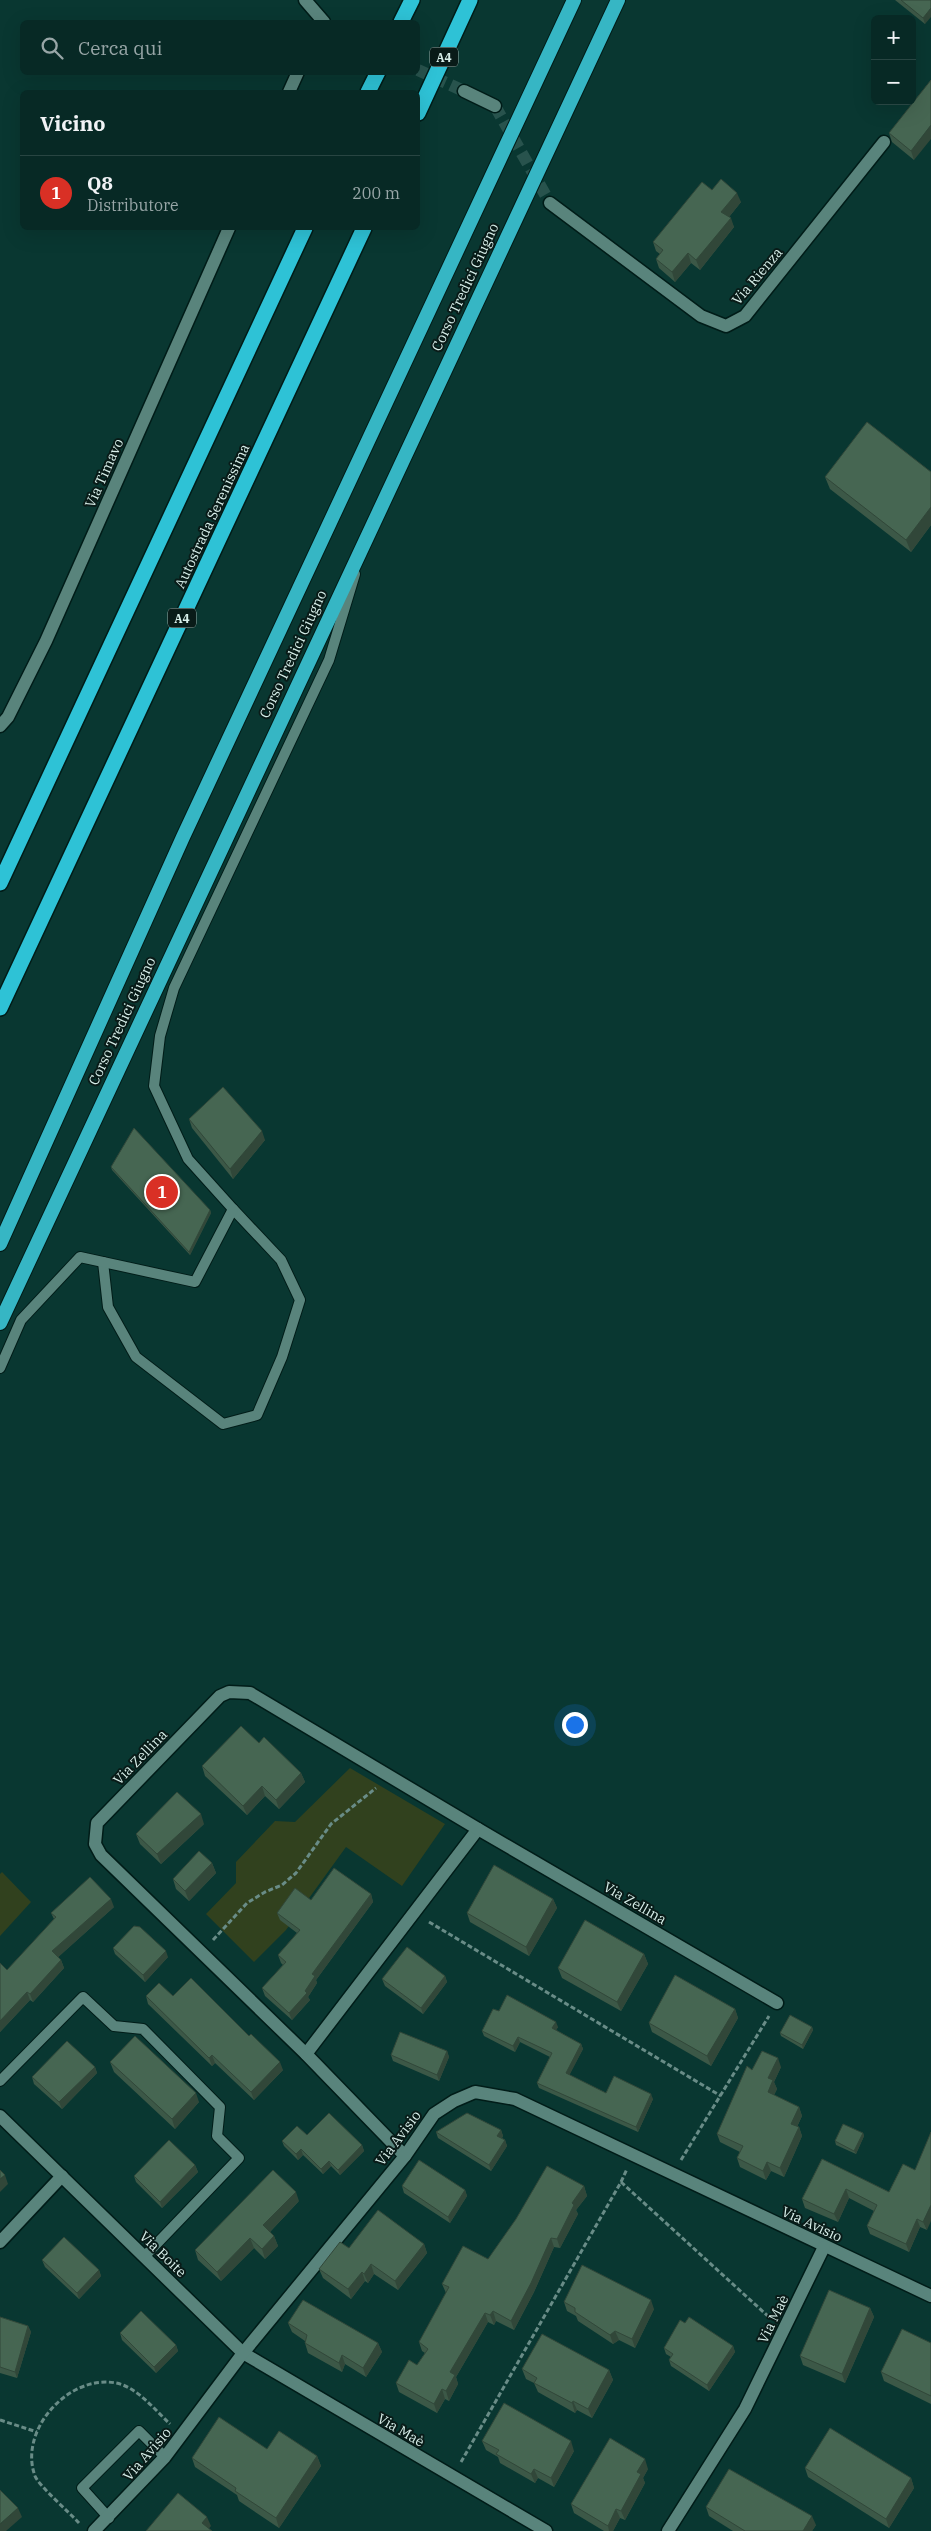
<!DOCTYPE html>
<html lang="it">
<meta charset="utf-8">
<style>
body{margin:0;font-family:"IBM Plex Serif",serif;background:#10312d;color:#f1f3f6}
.controls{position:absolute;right:15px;top:15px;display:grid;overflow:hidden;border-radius:8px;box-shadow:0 5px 20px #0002}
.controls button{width:45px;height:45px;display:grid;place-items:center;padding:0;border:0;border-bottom:1px solid #284542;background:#072925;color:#f1f3f6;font:25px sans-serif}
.you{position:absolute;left:574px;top:1724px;width:18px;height:18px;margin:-12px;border:4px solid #fff;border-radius:50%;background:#1a73e8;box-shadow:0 0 0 8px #1a73e833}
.badge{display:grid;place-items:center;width:32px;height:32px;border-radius:50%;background:#d93025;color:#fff;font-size:16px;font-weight:700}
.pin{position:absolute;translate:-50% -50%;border:2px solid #fff;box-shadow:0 1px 5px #0006}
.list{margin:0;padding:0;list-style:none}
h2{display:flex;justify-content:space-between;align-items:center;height:65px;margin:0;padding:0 20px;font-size:21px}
h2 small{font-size:16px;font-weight:400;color:#98a6a7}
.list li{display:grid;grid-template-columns:32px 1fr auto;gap:15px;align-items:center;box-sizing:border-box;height:75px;padding:0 20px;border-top:1px solid #284542}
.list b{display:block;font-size:19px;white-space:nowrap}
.list p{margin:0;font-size:16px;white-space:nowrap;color:#98a6a7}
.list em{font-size:16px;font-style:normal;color:#98a6a7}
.icon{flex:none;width:28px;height:28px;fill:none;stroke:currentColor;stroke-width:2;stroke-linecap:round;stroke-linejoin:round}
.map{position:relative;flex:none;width:931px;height:2531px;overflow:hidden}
.search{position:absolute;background:#072925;box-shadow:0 5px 20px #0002;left:20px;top:20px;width:400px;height:55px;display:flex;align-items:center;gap:12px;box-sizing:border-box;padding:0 18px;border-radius:8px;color:#98a6a7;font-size:19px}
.panel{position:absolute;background:#072925;box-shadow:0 5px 20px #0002;left:20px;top:90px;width:400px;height:140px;border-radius:8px}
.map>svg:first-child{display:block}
</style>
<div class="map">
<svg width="931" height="2531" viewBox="0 0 931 2531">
<rect width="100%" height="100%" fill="#093731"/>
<!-- green -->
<g fill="#31411e">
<polygon points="350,1768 445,1824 402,1886 346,1847 286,1930 254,1962 206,1914 236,1883 236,1862 275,1821 295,1822"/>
<polygon points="2,1872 31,1902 0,1936 0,1874"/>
</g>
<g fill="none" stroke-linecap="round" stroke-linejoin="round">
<!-- minor-tunnel -->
<g stroke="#28534d" stroke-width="12" stroke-dasharray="12 6" stroke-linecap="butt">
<polyline points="418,70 464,91"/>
<polyline points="495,106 550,203"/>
</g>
<!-- service casing -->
<g stroke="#001c18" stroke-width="12">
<g id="service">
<polyline points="103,1262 108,1307 136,1357 223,1424 257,1415 282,1357 300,1300 281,1260 233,1209"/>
<polyline points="0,1368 21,1320 80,1257 195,1282 233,1209 188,1159 154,1086 160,1036 174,988 329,660 355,574"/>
<polyline points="0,2081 83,1997 114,2026 143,2029 220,2107 217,2136 239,2158 144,2257"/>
<polyline points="109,2518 82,2488 139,2431 165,2457"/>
</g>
</g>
<!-- minor casing -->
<g stroke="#001c18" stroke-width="15">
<g id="minor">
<polyline points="305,0 324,22"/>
<polyline points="464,91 495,106"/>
<polyline points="289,92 298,72"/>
<polyline points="550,203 701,316 726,326 745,316 884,142"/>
<polyline points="0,726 8,717 46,641 229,228"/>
<polyline points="306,2054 478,1829"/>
<polyline points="0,2116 243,2353 546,2531"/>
<polyline points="405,2156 306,2054 101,1855 95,1844 97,1823 220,1696 229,1692 250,1693 478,1829 777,2003"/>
<polyline points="0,2242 62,2176"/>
<polyline points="94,2531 165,2457 243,2353 405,2156 434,2114 454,2101 475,2092 515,2099 931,2296"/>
<polyline points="668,2531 745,2409 824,2247"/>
</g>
</g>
<!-- trunk casing -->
<g stroke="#001c18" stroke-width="16">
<g id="trunk">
<polyline points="0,1244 183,837 574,0"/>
<polyline points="0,1323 618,0"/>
</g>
</g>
<!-- motorway casing -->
<g stroke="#001c18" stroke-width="18">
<g id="motorway">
<polyline points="401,22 412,0"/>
<polyline points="368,92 378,72"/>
<polyline points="418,113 470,0"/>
<polyline points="0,883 305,228"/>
<polyline points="0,1008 364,228"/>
</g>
</g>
<!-- path -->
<g stroke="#698c87" stroke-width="3" stroke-dasharray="5 2.5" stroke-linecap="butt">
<polyline points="429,1922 721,2096"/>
<polyline points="213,1940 247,1903 265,1892 282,1885 296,1873 331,1824 376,1788"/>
<polyline points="681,2160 769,2016"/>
<polyline points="621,2182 627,2169"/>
<polyline points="0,2420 37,2432"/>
<polyline points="461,2462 621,2182 770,2318"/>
<path d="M 79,2523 C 70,2513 39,2486 35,2476 C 18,2430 69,2374 116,2383 C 137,2387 155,2410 170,2424"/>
</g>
<!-- service -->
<use href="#service" stroke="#59847c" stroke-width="10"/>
<!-- minor -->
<use href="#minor" stroke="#59847c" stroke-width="12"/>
<!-- trunk -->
<use href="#trunk" stroke="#36b6c4" stroke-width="14"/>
<!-- motorway -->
<use href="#motorway" stroke="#2ec2d6" stroke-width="15"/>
</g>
<!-- wall -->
<g fill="#3c5847">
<polygon points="895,0 931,0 925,24"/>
<polygon points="931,80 914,160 892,142 889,133"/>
<polygon points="712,190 741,202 729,217 734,227 700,270 691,263 675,282 659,268 656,259 660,254 656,251 653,242"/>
<polygon points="931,472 931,525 911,552 830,489 825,477"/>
<polygon points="189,1119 265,1140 233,1179 192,1128"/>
<polygon points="111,1167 210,1210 211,1213 190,1255 112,1170"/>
<polygon points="202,1766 301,1773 305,1782 279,1809 265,1796 247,1815 205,1776"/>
<polygon points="204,1824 161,1864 140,1844 136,1834"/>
<polygon points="212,1863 216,1873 189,1901 176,1889 173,1879"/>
<polygon points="371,1894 373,1902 316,1980 317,1983 308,1997 310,2000 292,2020 265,1996 262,1988 283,1965 281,1963 278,1955 297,1933 280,1920 277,1913 311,1900"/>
<polygon points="553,1899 557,1908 529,1956 470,1922 467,1913"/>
<polygon points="114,1907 58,1957 61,1960 64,1968 33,2002 30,2000 0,2032 0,1963 7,1970 54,1919 51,1913"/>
<polygon points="113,1948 168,1957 145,1982 115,1954"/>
<polygon points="644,1954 648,1964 621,2011 562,1978 558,1968"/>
<polygon points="445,1976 447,1982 423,2014 385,1986 382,1979"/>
<polygon points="146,1996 173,1996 283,2070 254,2100 215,2063 212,2066 148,2004"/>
<polygon points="735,2009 738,2018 711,2066 652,2032 649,2023"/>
<polygon points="499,2011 558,2027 556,2030 581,2044 583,2049 569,2075 606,2093 653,2099 638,2132 539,2088 537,2083 550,2057 520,2042 515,2052 484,2036 482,2031"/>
<polygon points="812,2027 813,2030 803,2049 781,2036 780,2033"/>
<polygon points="447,2051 449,2057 439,2081 393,2061 391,2055"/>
<polygon points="110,2062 199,2102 175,2129 114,2072"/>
<polygon points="95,2067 97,2073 62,2109 34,2084 32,2077"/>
<polygon points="781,2067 774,2082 777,2089 774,2095 799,2107 802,2116 797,2127 799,2127 802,2136 784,2177 771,2171 766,2180 740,2167 737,2158 740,2152 720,2142 717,2134 752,2070"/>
<polygon points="501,2130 503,2136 502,2138 505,2140 507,2146 491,2171 438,2138 436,2132"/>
<polygon points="863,2133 864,2136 856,2154 836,2145 835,2141"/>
<polygon points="307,2135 362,2145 364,2151 340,2175 331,2166 323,2174 303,2155 298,2160 284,2146 282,2141"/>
<polygon points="822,2159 889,2192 903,2164 927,2230 920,2227 909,2252 870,2234 867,2226 874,2211 849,2198 838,2222 805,2208 802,2199"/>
<polygon points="195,2165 198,2172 162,2208 136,2182 134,2176"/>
<polygon points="402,2186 465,2190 467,2196 450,2223 404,2193"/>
<polygon points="584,2186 587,2196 576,2210 578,2214 560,2248 554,2247 534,2292 514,2330 496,2321 494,2325 488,2322 456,2377 458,2384 449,2401 445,2399 437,2413 399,2392 396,2383 417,2365 425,2353 422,2351 419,2342 446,2293 442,2284 488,2259"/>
<polygon points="299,2201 270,2232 274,2236 278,2246 265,2259 254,2248 221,2281 198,2260 195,2250"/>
<polygon points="424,2244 427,2253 398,2290 374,2274 368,2283 365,2281 351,2299 323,2278 319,2269 349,2248"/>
<polygon points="42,2260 99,2270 101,2276 79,2299 45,2267"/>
<polygon points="564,2302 654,2309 635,2348 619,2340 613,2344 578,2321 576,2316 567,2311"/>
<polygon points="870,2308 874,2317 845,2383 803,2365 800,2356"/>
<polygon points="0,2317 28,2326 31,2332 17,2378 0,2373"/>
<polygon points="288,2323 378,2343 382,2352 366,2377 345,2364 342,2372 308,2353 305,2343 305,2341 292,2332"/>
<polygon points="685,2323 733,2346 735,2352 709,2391 671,2366 669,2360 671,2357 666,2354 664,2348"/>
<polygon points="120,2333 176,2345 178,2351 156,2373 122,2340"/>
<polygon points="931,2343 931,2404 884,2381 881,2372"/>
<polygon points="522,2369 609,2370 613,2380 592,2418 577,2410 575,2413 538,2392 534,2383 526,2379"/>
<polygon points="482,2441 574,2451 554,2487 538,2478 535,2483 500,2463 498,2457 486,2450"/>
<polygon points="267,2449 317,2456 321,2466 279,2528 239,2501 237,2495 195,2467 192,2458"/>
<polygon points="805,2468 911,2478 914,2488 889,2528 808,2477"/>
<polygon points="648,2469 643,2478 645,2483 625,2520 620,2518 613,2531 604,2531 574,2513 571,2504"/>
<polygon points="706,2507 816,2525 812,2531 733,2531 709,2516"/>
</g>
<!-- shaded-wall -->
<g fill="#314739">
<polygon points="931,8 931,17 925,24 923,18"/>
<polygon points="931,125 931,139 914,160 911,151"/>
<polygon points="737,193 741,202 725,222 721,212"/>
<polygon points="731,218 734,227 700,270 696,260"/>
<polygon points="688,253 691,263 675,282 672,272"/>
<polygon points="931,507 931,525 911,552 906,540"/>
<polygon points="262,1131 265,1140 233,1179 230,1169"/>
<polygon points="210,1210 211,1213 190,1255 189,1252"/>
<polygon points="301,1773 305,1782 279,1809 276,1800"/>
<polygon points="262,1786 265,1796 247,1815 243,1806"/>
<polygon points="201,1814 204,1824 161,1864 157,1854"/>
<polygon points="212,1863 216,1873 189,1901 185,1891"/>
<polygon points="371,1894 373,1902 316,1980 317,1983 308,1997 310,2000 292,2020 289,2013 305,1991 312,1974"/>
<polygon points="111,1899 114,1907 55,1960 52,1951"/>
<polygon points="553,1899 557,1908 529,1956 526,1947"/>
<polygon points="166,1951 168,1957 145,1982 143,1975"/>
<polygon points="644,1954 648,1964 621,2011 617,2002"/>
<polygon points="61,1960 64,1968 33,2002 30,1994"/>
<polygon points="445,1976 447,1982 423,2014 421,2008"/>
<polygon points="27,1992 30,2000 0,2032 0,2021"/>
<polygon points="735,2009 738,2018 711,2066 707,2056"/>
<polygon points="556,2022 558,2027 554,2034 552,2028"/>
<polygon points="812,2027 813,2030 803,2049 802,2045"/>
<polygon points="518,2037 520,2042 515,2052 513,2046"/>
<polygon points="581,2044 583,2049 568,2078 566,2073"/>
<polygon points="447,2051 449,2057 439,2081 437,2075"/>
<polygon points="212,2055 215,2063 212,2066 209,2058"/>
<polygon points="778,2058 781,2067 774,2082 777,2089 771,2101 768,2092 768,2078"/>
<polygon points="280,2062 283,2070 254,2100 251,2092"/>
<polygon points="95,2067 97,2073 62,2109 59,2102"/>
<polygon points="196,2093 199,2102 175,2129 172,2119"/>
<polygon points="651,2094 653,2099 638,2132 636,2127"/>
<polygon points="799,2107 802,2116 794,2133 791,2124"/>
<polygon points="799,2127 802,2136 784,2177 780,2168"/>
<polygon points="501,2130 503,2136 500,2142 497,2136"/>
<polygon points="863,2133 864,2136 856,2154 854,2151"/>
<polygon points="505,2140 507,2146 491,2171 489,2165"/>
<polygon points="362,2145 364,2151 340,2175 338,2170"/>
<polygon points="301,2149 303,2155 298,2160 296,2154"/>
<polygon points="329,2161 331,2166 323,2174 321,2169"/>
<polygon points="767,2162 771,2171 766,2180 763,2171"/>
<polygon points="195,2165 198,2172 162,2208 160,2202"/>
<polygon points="5,2175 8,2184 0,2192 0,2179"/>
<polygon points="584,2186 587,2196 576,2210 578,2214 560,2248 557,2239 572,2203"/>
<polygon points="846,2189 849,2198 838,2222 834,2214"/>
<polygon points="465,2190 467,2196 450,2223 448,2217"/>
<polygon points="296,2192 299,2201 267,2235 263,2225"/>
<polygon points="931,2205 931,2221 927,2230 923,2222"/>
<polygon points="917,2219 920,2227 909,2252 906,2244"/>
<polygon points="274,2236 278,2246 265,2259 262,2249"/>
<polygon points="250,2238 254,2248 221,2281 217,2272"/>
<polygon points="551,2238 554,2247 534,2292 514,2330 511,2321"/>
<polygon points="424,2244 427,2253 398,2290 395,2281"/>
<polygon points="371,2264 374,2274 368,2283 364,2274"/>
<polygon points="99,2270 101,2276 79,2299 77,2293"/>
<polygon points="362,2272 365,2281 351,2299 348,2289"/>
<polygon points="651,2300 654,2309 635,2348 632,2339"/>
<polygon points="870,2308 874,2317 845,2383 842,2374"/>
<polygon points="493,2311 496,2321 494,2325 490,2315"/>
<polygon points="485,2313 488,2322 456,2377 458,2384 449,2401 446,2391 450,2372"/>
<polygon points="28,2326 31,2332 17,2378 15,2372"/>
<polygon points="615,2331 619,2340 613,2344 610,2335"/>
<polygon points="378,2343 382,2352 366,2377 363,2368"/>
<polygon points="176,2345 178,2351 156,2373 154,2367"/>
<polygon points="733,2346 735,2352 709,2391 707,2385"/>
<polygon points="342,2355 345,2364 342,2372 339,2363"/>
<polygon points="609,2370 613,2380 592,2418 588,2409"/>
<polygon points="442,2389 445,2399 437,2413 434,2404"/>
<polygon points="573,2401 577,2410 575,2413 572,2403"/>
<polygon points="571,2441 574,2451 554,2487 551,2478"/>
<polygon points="317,2456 321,2466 279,2528 276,2518"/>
<polygon points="645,2459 648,2469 643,2478 645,2483 625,2520 621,2511 637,2472"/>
<polygon points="534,2469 538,2478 535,2483 531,2474"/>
<polygon points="911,2478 914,2488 889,2528 886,2519"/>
<polygon points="18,2508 22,2517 6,2531 0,2531 0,2524"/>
<polygon points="616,2509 620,2518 613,2531 609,2531 608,2526"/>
<polygon points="812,2516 816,2525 812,2531 803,2531"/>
<polygon points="207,2517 211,2526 207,2531 202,2523"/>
</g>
<!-- building -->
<g fill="#466652" stroke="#314739">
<polygon points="901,0 931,0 931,8 923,18"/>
<polygon points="931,80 931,125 911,151 889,133"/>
<polygon points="721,179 737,193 721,212 731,218 696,260 688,253 672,272 656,259 663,250 653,242 702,182 712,190"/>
<polygon points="867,422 931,472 931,507 906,540 825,477"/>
<polygon points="223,1087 262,1131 230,1169 189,1119"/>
<polygon points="134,1128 210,1210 189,1252 111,1167"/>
<polygon points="241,1726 259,1743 264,1737 301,1773 276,1800 262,1786 243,1806 202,1766"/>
<polygon points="177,1792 201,1814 157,1854 136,1834"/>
<polygon points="199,1851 212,1863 185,1891 173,1879"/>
<polygon points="494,1865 553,1899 526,1947 467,1913"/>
<polygon points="334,1868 371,1894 312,1974 315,1976 305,1991 307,1993 289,2013 262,1988 286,1962 278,1955 300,1930 277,1913 295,1888 311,1900"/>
<polygon points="90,1877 111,1899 52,1951 61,1960 30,1994 27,1992 0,2021 0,1963 7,1970 56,1917 51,1913"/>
<polygon points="585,1920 644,1954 617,2002 558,1968"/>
<polygon points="134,1926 140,1927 166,1951 143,1975 113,1948"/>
<polygon points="407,1947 445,1976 421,2008 382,1979"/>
<polygon points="675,1975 735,2009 707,2056 649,2023"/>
<polygon points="191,1978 249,2036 251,2034 280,2062 251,2092 212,2055 209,2058 146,1996 159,1983 173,1996"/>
<polygon points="507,1995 556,2022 552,2028 581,2044 566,2073 606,2093 614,2076 651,2094 636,2127 537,2083 552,2053 518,2037 513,2046 482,2031 493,2009 499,2011"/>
<polygon points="790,2015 812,2027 802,2045 780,2033"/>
<polygon points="400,2032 447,2051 437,2075 391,2055"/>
<polygon points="135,2036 196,2093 172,2119 110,2062"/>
<polygon points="67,2041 95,2067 59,2102 32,2077"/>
<polygon points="762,2051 778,2058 768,2078 773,2080 768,2092 799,2107 791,2124 799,2127 780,2168 767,2162 763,2171 737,2158 743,2146 717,2134 747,2066 752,2070"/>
<polygon points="329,2113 362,2145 338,2170 329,2161 321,2169 301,2149 296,2154 282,2141 297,2126 307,2135"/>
<polygon points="467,2113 501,2130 497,2136 505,2140 489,2165 436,2132"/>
<polygon points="843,2124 863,2133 854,2151 835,2141"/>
<polygon points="931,2132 931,2205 923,2222 917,2219 906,2244 867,2226 877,2205 846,2189 834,2214 802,2199 822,2159 889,2192 903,2164 915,2170"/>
<polygon points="169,2140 195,2165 160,2202 134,2176"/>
<polygon points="419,2160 465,2190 448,2217 402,2186"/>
<polygon points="547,2166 584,2186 572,2203 574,2205 557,2239 551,2238 531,2283 511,2321 493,2311 490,2315 485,2313 450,2372 455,2375 446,2391 442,2389 434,2404 396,2383 409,2360 417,2365 428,2349 419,2342 449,2287 442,2284 463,2246 488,2259 516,2219"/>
<polygon points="0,2170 5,2175 0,2179"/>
<polygon points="273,2170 296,2192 263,2225 274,2236 262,2249 250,2238 217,2272 195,2250"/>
<polygon points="378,2210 424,2244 395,2281 371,2264 364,2274 362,2272 348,2289 319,2269 340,2242 349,2248"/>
<polygon points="64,2237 99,2270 77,2293 42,2260"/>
<polygon points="582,2265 651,2300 632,2339 615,2331 610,2335 575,2312 575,2308 564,2302"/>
<polygon points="829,2290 870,2308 842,2374 800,2356"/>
<polygon points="303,2300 378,2343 363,2368 342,2355 339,2363 305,2343 307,2335 288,2323"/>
<polygon points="141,2311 176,2345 154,2367 120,2333"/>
<polygon points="0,2317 28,2326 15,2372 0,2367"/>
<polygon points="689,2317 733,2346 707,2385 669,2360 673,2354 664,2348 680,2320 685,2323"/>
<polygon points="902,2329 931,2343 931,2396 881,2372"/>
<polygon points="542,2334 609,2370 588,2409 573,2401 572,2403 534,2383 537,2378 522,2369"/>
<polygon points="504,2403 571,2441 551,2478 534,2469 531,2474 496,2454 499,2450 482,2441"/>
<polygon points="219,2417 267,2449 279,2431 317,2456 276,2518 235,2491 236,2488 192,2458"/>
<polygon points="830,2428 911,2478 886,2519 805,2468"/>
<polygon points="610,2438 645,2459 637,2472 641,2474 621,2511 616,2509 608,2526 571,2504"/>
<polygon points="729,2469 812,2516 803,2531 745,2531 706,2507"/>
<polygon points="0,2490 18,2508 0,2524"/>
<polygon points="178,2493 207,2517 202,2523 212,2531 146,2531"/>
</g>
<g text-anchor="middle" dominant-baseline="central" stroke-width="4" stroke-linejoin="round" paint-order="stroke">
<!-- shield labels -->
<g fill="#091b18" stroke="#9aafab" stroke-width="1">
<rect x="430" y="47.5" width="28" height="19" rx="4"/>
<rect x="168" y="608.5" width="28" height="19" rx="4"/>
</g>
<g font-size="12" font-weight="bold" fill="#d8efea">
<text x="444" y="57">A4</text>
<text x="182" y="618">A4</text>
</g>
<!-- street labels -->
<g font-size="14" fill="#d8efea" stroke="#091b18">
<text transform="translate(757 276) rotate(-50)">Via Rienza</text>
<text transform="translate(465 287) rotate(-65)">Corso Tredici Giugno</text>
<text transform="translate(104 473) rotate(-66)">Via Timavo</text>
<text transform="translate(212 516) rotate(-65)">Autostrada Serenissima</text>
<text transform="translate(293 654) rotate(-65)">Corso Tredici Giugno</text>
<text transform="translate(122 1021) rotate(-65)">Corso Tredici Giugno</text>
<text transform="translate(140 1757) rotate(-46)">Via Zellina</text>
<text transform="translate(635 1903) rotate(30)">Via Zellina</text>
<text transform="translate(398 2138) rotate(-53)">Via Avisio</text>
<text transform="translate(812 2224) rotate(25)">Via Avisio</text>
<text transform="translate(163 2254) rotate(44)">Via Boite</text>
<text transform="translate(773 2319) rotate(-64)">Via Maè</text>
<text transform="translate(401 2430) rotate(30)">Via Maè</text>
<text transform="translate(147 2454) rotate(-49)">Via Avisio</text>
</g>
</g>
</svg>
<div class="controls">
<button>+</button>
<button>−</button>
</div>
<div class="you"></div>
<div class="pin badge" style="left:162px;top:1192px">1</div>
<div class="search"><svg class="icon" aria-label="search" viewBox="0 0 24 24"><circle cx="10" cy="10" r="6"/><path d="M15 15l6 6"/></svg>Cerca qui</div>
<section class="panel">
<h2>Vicino<small></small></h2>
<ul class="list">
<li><span class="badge">1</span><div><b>Q8</b><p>Distributore</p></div><em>200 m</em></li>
</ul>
</section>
</div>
